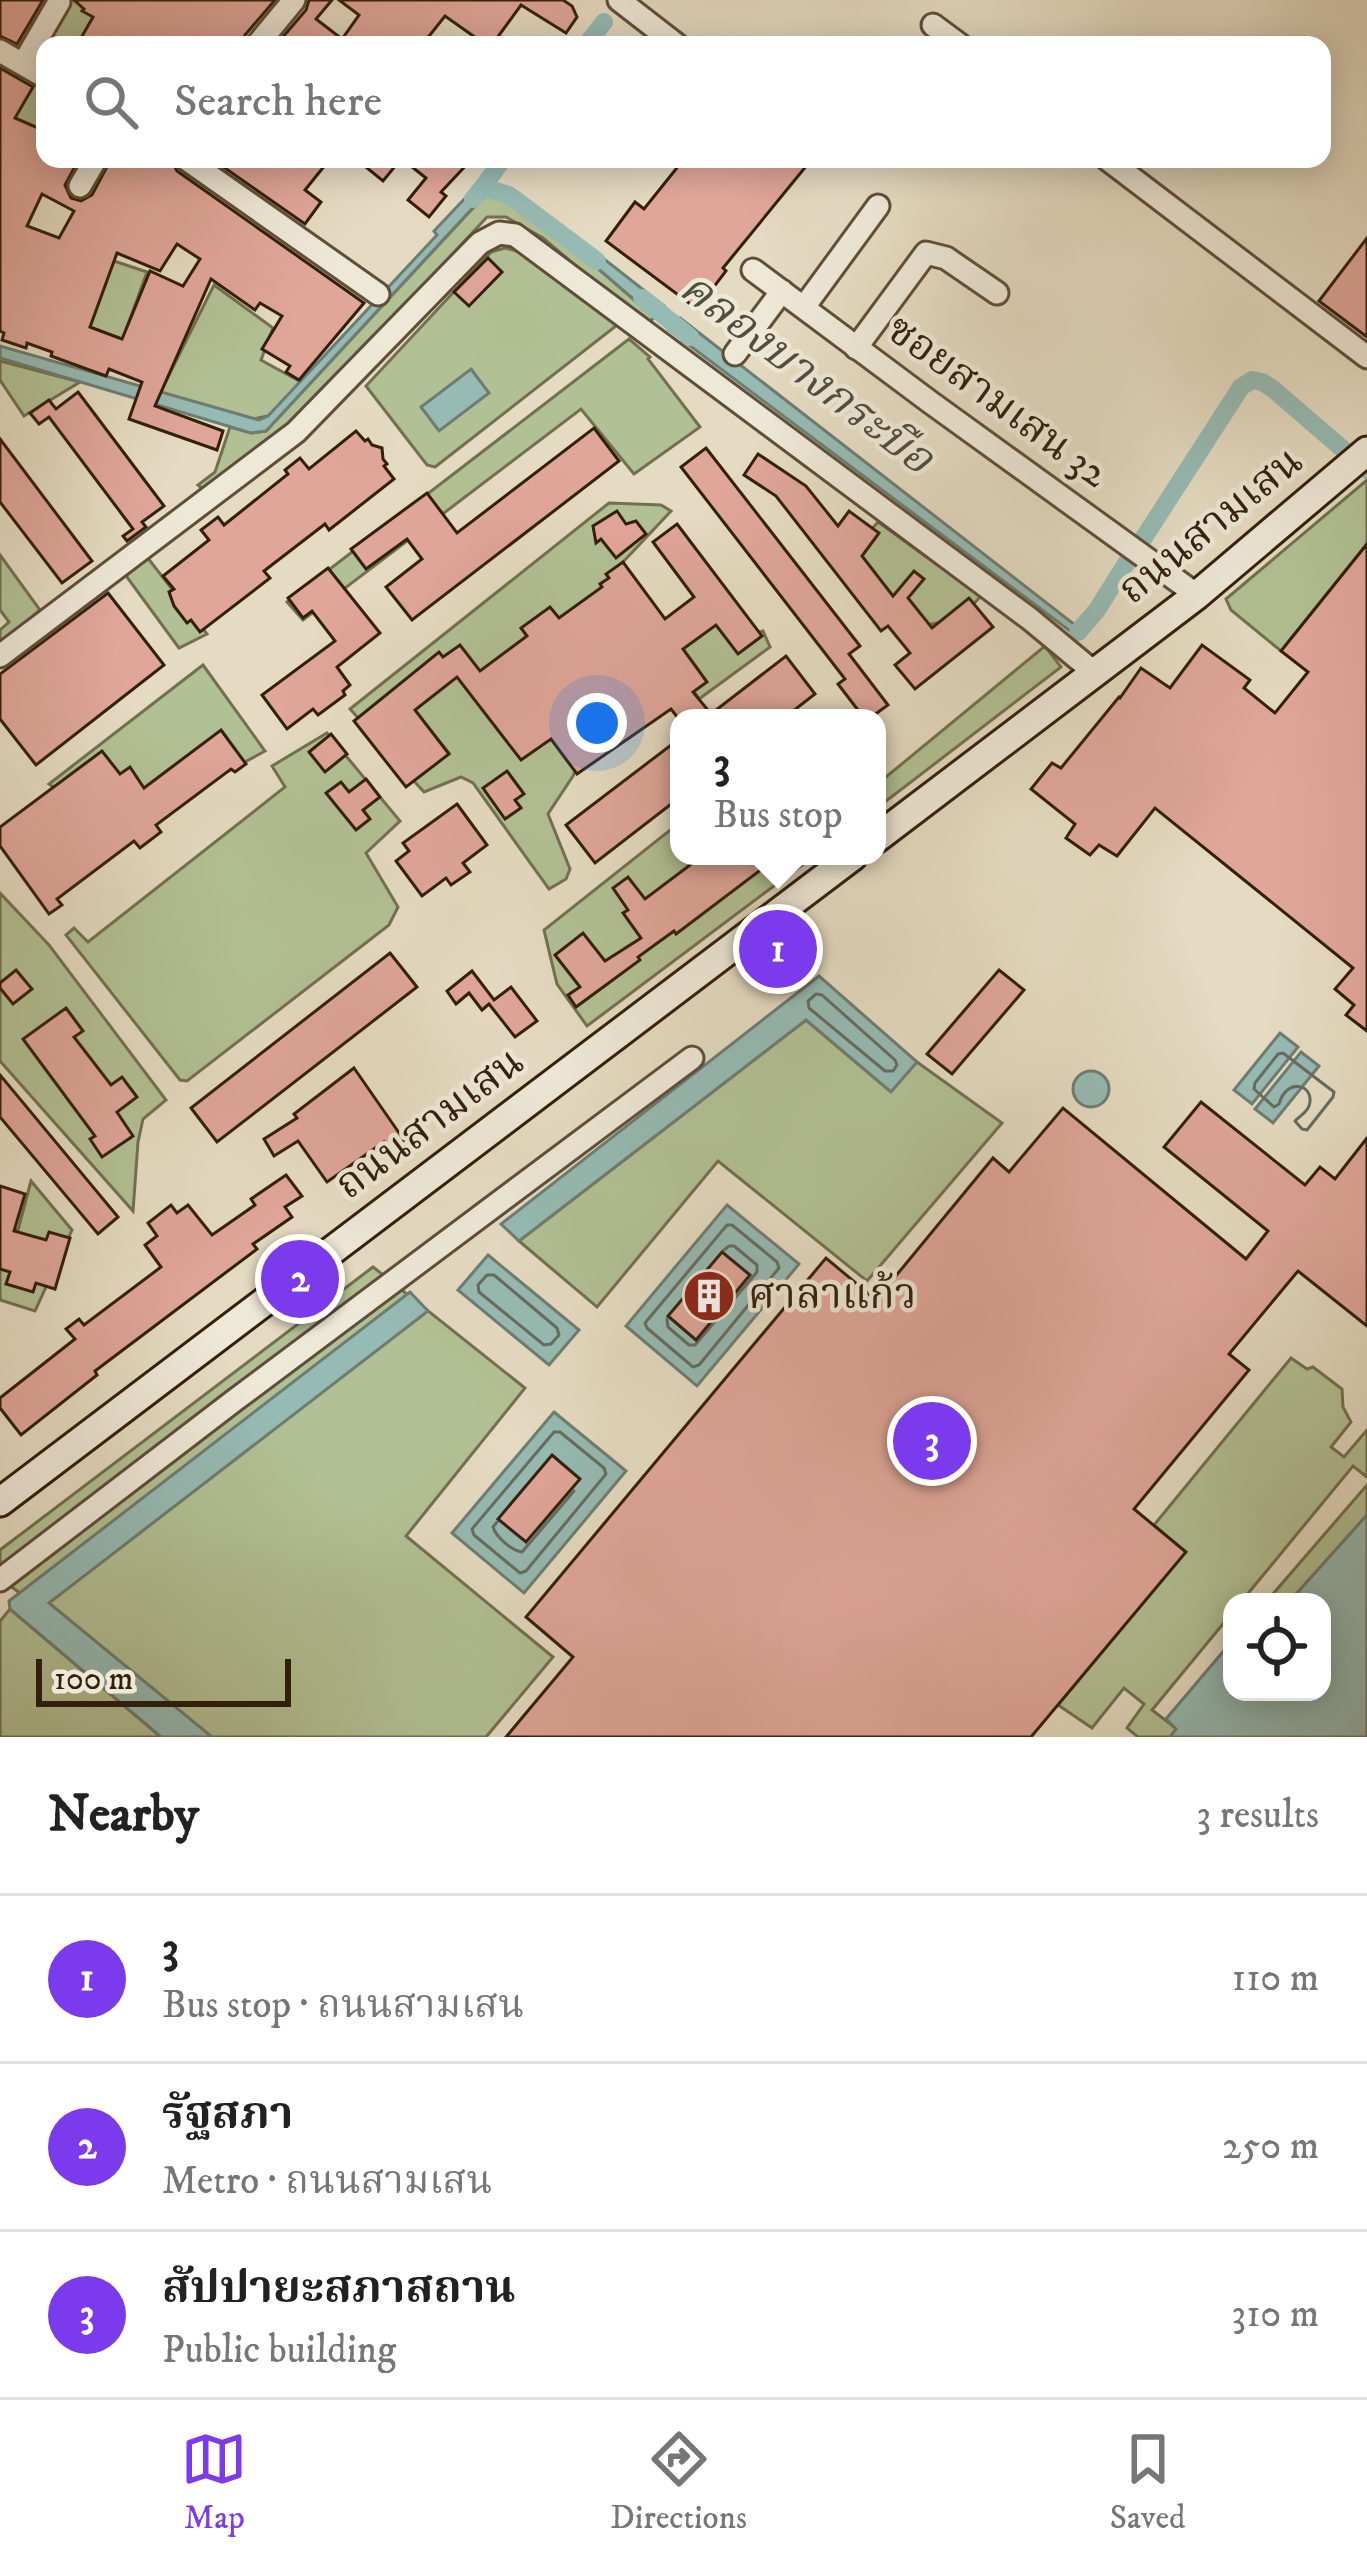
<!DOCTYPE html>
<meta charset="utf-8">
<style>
body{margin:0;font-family:"IM FELL DW Pica","Noto Serif Thai",serif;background:#f2f2f2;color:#222}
.controls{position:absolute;right:36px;bottom:36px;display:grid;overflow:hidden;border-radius:24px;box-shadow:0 6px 30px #0003}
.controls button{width:108px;height:108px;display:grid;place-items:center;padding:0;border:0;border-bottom:3px solid #e0e0e0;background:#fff;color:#222;font:60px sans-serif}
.scale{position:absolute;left:36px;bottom:30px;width:255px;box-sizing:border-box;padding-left:12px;border:6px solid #321f0c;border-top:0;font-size:33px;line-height:42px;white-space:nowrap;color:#321f0c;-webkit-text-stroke:9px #eee8d7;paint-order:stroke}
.you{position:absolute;left:597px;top:723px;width:42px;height:42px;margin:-30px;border:9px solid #fff;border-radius:50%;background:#1a73e8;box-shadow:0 0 0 18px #1a73e833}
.badge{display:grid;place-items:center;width:78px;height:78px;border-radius:50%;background:#7c3aed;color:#fff;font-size:39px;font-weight:700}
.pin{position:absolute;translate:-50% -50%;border:6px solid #fff;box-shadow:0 3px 12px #0006}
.popup{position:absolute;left:670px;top:709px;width:216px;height:156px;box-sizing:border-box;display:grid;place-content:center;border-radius:24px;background:#fff;filter:drop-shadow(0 3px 9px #0005);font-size:39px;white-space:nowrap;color:#767676}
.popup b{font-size:45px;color:#222}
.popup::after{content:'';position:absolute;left:50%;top:100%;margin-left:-24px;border:24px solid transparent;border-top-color:#fff}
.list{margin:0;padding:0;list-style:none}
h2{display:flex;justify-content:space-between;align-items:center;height:156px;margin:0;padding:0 48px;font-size:51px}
h2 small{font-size:39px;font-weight:400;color:#767676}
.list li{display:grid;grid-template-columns:78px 1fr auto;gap:36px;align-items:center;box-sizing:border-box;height:168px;padding:0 48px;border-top:3px solid #e0e0e0}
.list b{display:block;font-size:45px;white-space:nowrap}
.list p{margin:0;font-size:39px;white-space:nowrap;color:#767676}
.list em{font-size:39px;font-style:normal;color:#767676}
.icon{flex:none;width:66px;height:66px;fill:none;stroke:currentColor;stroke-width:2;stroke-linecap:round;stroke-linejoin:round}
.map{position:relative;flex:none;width:1367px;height:1737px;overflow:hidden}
.search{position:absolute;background:#fff;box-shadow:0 6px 30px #0003;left:36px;right:36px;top:36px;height:132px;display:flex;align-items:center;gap:30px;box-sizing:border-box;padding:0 42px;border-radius:24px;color:#767676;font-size:45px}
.sheet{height:660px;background:#fff}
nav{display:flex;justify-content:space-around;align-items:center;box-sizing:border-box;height:168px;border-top:3px solid #e0e0e0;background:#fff;font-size:33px;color:#767676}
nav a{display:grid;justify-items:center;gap:6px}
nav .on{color:#7c3aed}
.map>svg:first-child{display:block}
</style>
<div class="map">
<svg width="1367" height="1737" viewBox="0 0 1367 1737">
<rect width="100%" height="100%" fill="#e5dbc2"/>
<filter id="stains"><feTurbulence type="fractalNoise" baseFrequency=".00167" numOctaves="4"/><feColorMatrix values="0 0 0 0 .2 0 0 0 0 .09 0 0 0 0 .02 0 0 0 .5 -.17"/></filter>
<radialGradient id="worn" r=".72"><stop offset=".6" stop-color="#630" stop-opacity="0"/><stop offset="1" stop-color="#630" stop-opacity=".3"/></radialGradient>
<!-- green -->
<g fill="#b2c195" stroke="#727050" stroke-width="3">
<polygon points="0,0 80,0 99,20 90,45 58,45"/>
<polygon points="0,55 45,81 45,136 0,153"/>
<polygon points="487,193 506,197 579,252 654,317 647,326 543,238 506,217 487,217 300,418 205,491 198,485 215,472 230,427 251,433 266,431"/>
<polygon points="505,248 524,253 621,322 435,467 427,465 366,386 491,252"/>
<polygon points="108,259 147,272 121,344 76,335"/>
<polygon points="214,285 273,328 261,360 301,382 268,416 253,419 160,393"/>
<polygon points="629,339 650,357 648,359 700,427 634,474 581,409 303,620 287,602"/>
<polygon points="0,361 80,382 24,416 0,380"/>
<polygon points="1367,480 1367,544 1281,651 1231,610 1226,599"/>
<polygon points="609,503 661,505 671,511 623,562 623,683 573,776 548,814 570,869 566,879 549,889 473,783 461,777 424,792 413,780 449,753 406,701 360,720 350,709"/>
<polygon points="878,522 981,596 959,619 915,627 851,552"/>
<polygon points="0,555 40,610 0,645 0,630 9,622 0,610"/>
<polygon points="147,557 207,634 179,648 124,573"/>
<polygon points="714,613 733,642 763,631 770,647 699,699 668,651"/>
<polygon points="1045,646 1061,667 877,808 877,766 886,777"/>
<polygon points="203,665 265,751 115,833 49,784"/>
<polygon points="327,733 400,821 366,853 398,907 389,925 187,1081 180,1080 66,935 74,928 88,942 285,787 272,766"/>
<polygon points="679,823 679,856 814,856 587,1026 557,984 544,930"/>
<polygon points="0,893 49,945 166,1100 143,1119 138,1142 133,1211 0,1061"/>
<polygon points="806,1020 890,1091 917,1062 1002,1123 867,1281 718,1161 597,1307 519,1241"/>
<polygon points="31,1181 72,1230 35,1311 0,1300 0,1226 18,1230"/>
<polygon points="373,1267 525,1388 406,1536 553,1657 486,1737 210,1737 0,1578 0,1550"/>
<polygon points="1291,1358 1307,1369 1313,1367 1342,1389 1343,1407 1351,1422 1331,1447 1344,1457 1367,1430 1367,1477 1353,1466 1241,1602 1232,1602 1232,1613 1152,1710 1177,1729 1170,1737 1138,1737 1127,1728 1144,1704 1124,1688 1092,1728 1058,1705 1185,1552 1154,1525"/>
<polygon points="1367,1485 1367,1515 1289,1602 1266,1602"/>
<polygon points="10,1609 161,1737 0,1737 0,1621"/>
</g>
<!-- water -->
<g fill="#96bbb4" stroke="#6e7d71" stroke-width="3">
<polygon points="486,176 492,187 266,431 251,433 0,358 0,346 259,420 268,416 437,235 434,231"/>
<polygon points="585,244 664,306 654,317 579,252"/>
<polygon points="680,318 1084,632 1078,637 669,330"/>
<polygon points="471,369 489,393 439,431 421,407"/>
<polygon points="819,976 917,1062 891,1092 806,1020 519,1241 501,1224"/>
<polygon points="1280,1033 1298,1047 1252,1104 1234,1090"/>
<polygon points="1301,1052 1319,1066 1273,1123 1255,1109"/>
<circle cx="1091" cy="1089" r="18"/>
<polygon points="727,1205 799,1264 697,1386 626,1326"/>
<polygon points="488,1255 579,1330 549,1365 458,1290"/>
<polygon points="410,1292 428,1311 49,1603 212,1737 161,1737 10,1609 9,1601"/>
<polygon points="554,1412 626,1471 524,1593 452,1533"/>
<polygon points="1367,1515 1367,1737 1170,1737 1176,1729 1166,1719 1232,1641 1232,1692 1322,1692 1322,1602 1289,1602"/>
</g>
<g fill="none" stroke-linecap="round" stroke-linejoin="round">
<!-- shore -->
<g stroke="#646d60" stroke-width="3">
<polygon points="816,994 822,995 895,1060 897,1065 893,1071 885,1071 809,1008 808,1001"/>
<path d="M 1283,1053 L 1334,1092 L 1333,1097 L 1307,1130 L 1302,1129 L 1295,1121 C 1300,1116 1307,1112 1309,1106 C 1316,1085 1287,1076 1279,1104 L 1274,1107 L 1254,1089 L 1255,1083 L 1278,1054 Z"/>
<polygon points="727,1225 732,1225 777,1262 779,1268 699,1365 693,1367 647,1328 645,1323"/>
<polygon points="487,1275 494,1275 557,1328 559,1335 551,1344 544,1345 479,1292 478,1285"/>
<polyline points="667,1319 668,1327 689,1345 695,1345 757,1272 757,1265 734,1246 729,1246 724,1250"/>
<polygon points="554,1432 560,1432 604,1468 606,1474 526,1571 520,1573 474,1535 472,1529"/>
<path d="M 497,1522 L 493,1527 C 496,1537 512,1551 522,1552 L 574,1491"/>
</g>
<!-- canal -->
<g stroke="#96bbb4" stroke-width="18">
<polyline points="586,45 604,22"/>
<polyline points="483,187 503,159"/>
<polyline points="473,199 483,187 509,195 597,261"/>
<polyline points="642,298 690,337"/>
<polyline points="1143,539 1241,387 1252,380 1262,382 1273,389 1367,470"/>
<polyline points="1078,632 1097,610 1127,562"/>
</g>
</g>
<!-- building -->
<g fill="#e0a69a" stroke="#321f0c" stroke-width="3" fill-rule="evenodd">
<polygon points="0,0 43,0 17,44 0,36"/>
<polygon points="74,0 275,0 245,35 242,45 211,45 200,38 194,45 77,45 93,17 82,11 84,9"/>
<polygon points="309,0 332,0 316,19 342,39 359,15 339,0 563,0 572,6 577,17 566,33 521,5 492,45 486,45 445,16 422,45 276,45 306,10"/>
<path d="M 0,68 L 33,87 L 15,118 L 45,131 L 45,159 L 79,159 L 65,185 L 71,198 L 81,201 L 92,195 L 111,159 L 171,159 L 177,171 L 364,303 L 299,380 L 286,372 L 290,366 L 262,349 L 282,316 L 260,303 L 255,310 L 211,279 L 155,406 L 223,431 L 217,450 L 129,419 L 142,382 L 109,369 L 106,376 L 51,356 L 52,352 L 27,343 L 26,348 L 2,340 L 4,333 L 0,331 ZM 42,194 L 74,211 L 59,238 L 27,226 ZM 177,244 L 200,259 L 183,286 L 150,271 L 122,339 L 90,327 L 117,253 L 160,271 Z"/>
<polygon points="212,159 330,159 305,190 321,202 305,224"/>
<polygon points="356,159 401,159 383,181"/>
<polygon points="402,159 472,159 441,192 446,196 429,217 408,200 426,178"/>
<polygon points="684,159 812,159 723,268 726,271 697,309 606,241 635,202 644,209"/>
<polygon points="1367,238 1367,337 1319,301"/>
<polygon points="488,258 502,272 469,306 454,292"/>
<polygon points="78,392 164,506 142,522 146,527 127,541 123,536 133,529 49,417 39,424 30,413 49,400 56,409"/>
<polygon points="594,428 619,461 412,620 386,587 422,559 407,539 366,569 351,549 427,493 457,533"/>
<polygon points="356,431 365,441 368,439 372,445 382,448 383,459 387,464 384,466 394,479 329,530 325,524 264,571 270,578 200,632 191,620 187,623 174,606 169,592 174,589 163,576 209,540 201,530 218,517 224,525 288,474 285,470 300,458 309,469"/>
<polygon points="0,439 92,561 62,583 0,502"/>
<polygon points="706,448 860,646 849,654 888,705 870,718 864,718 838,684 845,679 681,467"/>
<polygon points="758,454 806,486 838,526 849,511 879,533 862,556 893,596 914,571 924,579 908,598 932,628 969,598 993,627 915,689 895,665 910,653 888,626 881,631 776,496 744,475"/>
<polygon points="617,511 626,524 636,521 646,534 616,558 601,539 596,543 593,526"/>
<polygon points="677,524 762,636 738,654 716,625 683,649 707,682 693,692 711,714 786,656 815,694 784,718 678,718 671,709 577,774 551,739 521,760 457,677 415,710 449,754 406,787 354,721 439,652 443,657 460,645 480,671 527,636 521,628 550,607 559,618 602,587 600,584 609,578 606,574 623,562 665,619 694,597 653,542"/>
<polygon points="1367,544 1367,1031 1346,1015 1354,1005 1335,989 1353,968 1155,808 1117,856 1099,845 1090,855 1066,838 1075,824 1031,789 1052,763 1061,768 1119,697 1120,698 1141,668 1170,688 1202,645 1250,680 1244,688 1275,713 1308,672 1281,651"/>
<polygon points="328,568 380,633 337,667 350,685 343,691 345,695 318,715 313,709 287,729 262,695 335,641 312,611 303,618 288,598"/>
<polygon points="108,593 164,665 36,765 0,719 0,674"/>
<polygon points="221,730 246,764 235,772 231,769 156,825 161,832 140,848 134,841 57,899 62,905 49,914 0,846 0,827 102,751 120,774 130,767 144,788"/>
<polygon points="331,734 347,754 325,772 309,752"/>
<polygon points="679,739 679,798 595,863 566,825"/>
<polygon points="507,771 524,794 515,800 521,808 505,819 483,788"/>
<polygon points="366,779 380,797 363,810 370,819 356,830 326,793 341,782 349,792"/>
<polygon points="457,804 487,845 463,863 470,872 451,885 446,878 422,896 396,861 409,851 403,843"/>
<polygon points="702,856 779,856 676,934 674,931 638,957 640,960 576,1007 568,995 580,987 555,955 583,933 605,961 641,938 623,913 628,910 613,888 628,877 645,899"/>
<polygon points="390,953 417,987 217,1142 191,1108"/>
<polygon points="16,970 32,989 13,1004 0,988 0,983"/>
<polygon points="999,970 1024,990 952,1074 927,1054"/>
<polygon points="472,971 494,1000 511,987 537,1021 515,1037 489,1004 482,1010 469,993 456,1004 447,991"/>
<polygon points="66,1008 83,1031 74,1037 111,1085 122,1077 137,1097 117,1112 133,1136 102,1157 90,1139 95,1136 23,1039"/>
<polygon points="354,1068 404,1140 389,1150 384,1142 327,1182 298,1141 274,1156 264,1139 297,1118 294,1114"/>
<polygon points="0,1075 118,1217 98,1234 0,1117"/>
<polygon points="1201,1102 1305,1185 1320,1167 1335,1179 1367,1138 1367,1326 1298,1271 1229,1354 1249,1370 1134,1509 1186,1552 1031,1737 506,1737 573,1657 526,1617 826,1258 876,1300 993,1158 1009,1172 1063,1108 1246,1259 1268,1231 1164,1147"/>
<polygon points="286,1175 302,1196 285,1207 292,1217 253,1244 257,1249 95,1371 97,1375 21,1435 0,1408 0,1398 75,1339 66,1329 79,1319 84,1325 161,1267 145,1245 157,1236 148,1223 171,1205 177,1213 188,1205 212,1235 255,1205 251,1199"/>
<polygon points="0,1186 25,1194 14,1231 46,1240 49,1232 70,1238 55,1289 36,1283 33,1292 6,1284 10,1272 0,1269"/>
<polygon points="722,1252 750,1275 696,1340 668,1316"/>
<polygon points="552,1455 580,1479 526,1542 498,1519"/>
</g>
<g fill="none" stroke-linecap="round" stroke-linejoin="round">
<!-- street casing -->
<g stroke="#5f4e3a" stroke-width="27">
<g id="street">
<polyline points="619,0 677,45"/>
<polyline points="933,25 960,45"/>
<polyline points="257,45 294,0"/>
<polyline points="0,51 45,77"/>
<polyline points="23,64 59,2"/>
<polyline points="186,159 378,294"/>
<polyline points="1107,159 1367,357"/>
<polyline points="80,186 96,159"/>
<polyline points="753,270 930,402 1197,595"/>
<polyline points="804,307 878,206"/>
<polyline points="856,348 926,253 946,258 997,293"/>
<polyline points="735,354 782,291"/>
<polyline points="0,656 296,432 480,243 499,233 515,235 1030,619 1095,673"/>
<polyline points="0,1580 235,1400 692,1058"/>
</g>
</g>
<!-- secondary casing -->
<g stroke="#321f0c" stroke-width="33">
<g id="secondary">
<polyline points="877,838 1197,595 1367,451"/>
<polyline points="0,1502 853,856"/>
</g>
</g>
<!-- street -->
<use href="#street" stroke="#eee8d7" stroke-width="21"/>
<!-- secondary -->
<use href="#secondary" stroke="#eee8d7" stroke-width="27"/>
</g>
<!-- icons -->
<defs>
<g id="building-disc" transform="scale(2.7)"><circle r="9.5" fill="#8f2418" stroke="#eee8d7"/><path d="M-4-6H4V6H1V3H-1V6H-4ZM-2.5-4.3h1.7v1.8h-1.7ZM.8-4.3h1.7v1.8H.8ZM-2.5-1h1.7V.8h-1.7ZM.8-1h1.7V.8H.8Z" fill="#fff"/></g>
</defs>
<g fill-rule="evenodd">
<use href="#building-disc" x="709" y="1296"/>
</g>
<g text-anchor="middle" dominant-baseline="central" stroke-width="9" stroke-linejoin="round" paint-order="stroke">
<!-- street labels -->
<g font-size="42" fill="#321f0c" stroke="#eee8d7">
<text transform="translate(997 402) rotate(36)">ซอยสามเสน 32</text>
<text transform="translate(1211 526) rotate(-39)">ถนนสามเสน</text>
<text transform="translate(430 1124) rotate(-37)">ถนนสามเสน</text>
</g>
<!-- poi labels -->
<g font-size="42" fill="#321f0c" stroke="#eee8d7" text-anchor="start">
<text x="748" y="1296">ศาลาแก้ว</text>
</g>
<!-- water labels -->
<g font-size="45" font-style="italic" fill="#504e3e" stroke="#eee8d7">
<text transform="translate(806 374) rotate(37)">คลองบางกระบือ</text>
</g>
</g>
<rect width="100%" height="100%" filter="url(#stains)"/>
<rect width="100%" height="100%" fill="url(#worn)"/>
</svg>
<div class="controls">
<button><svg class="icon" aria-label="locate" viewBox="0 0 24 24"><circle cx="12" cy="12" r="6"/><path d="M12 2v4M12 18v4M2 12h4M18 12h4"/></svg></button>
</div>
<div class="scale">100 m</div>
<div class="you"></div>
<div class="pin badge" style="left:778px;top:949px">1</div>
<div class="popup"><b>3</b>Bus stop</div>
<div class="pin badge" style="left:300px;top:1279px">2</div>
<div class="pin badge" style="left:932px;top:1441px">3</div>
<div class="search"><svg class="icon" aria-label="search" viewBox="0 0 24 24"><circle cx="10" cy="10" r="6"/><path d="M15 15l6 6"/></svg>Search here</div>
</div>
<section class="sheet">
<h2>Nearby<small>3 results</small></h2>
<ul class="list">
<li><span class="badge">1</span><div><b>3</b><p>Bus stop · ถนนสามเสน</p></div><em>110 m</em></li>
<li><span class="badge">2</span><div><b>รัฐสภา</b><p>Metro · ถนนสามเสน</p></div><em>250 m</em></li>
<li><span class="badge">3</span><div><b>สัปปายะสภาสถาน</b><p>Public building</p></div><em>310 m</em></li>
</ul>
</section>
<nav>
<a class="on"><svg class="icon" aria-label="map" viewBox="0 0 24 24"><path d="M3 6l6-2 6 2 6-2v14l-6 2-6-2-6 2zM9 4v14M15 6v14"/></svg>Map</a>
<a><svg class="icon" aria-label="directions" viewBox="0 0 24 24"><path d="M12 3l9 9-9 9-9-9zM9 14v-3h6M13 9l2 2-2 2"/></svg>Directions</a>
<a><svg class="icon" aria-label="saved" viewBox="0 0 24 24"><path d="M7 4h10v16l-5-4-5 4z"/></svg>Saved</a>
</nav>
